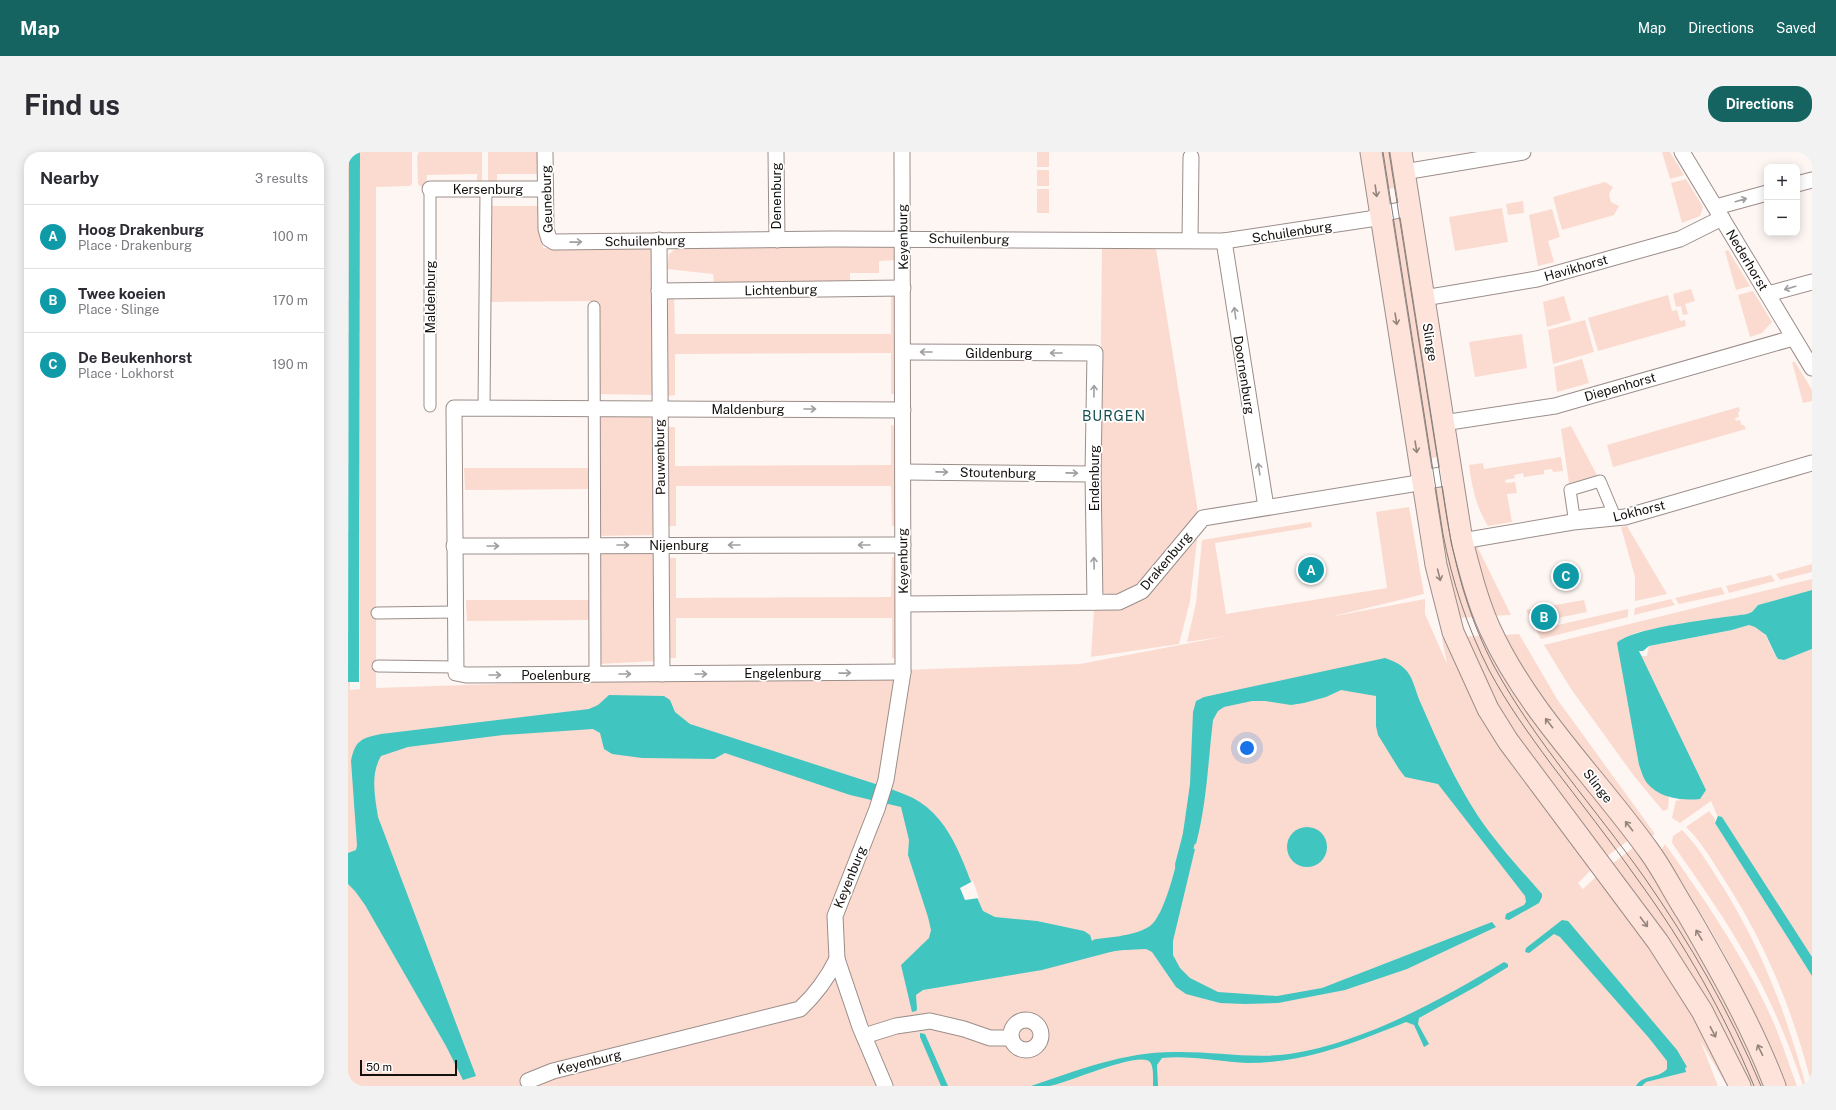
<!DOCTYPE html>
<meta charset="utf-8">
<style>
body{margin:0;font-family:"Public Sans",sans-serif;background:#f2f2f3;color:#2b2b33}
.controls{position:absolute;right:12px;top:12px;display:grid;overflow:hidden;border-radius:8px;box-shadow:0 2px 10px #0003}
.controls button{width:36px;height:36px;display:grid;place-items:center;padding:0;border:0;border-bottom:1px solid #e1e1e2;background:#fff;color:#2b2b33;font:20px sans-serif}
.scale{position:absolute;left:12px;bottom:10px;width:97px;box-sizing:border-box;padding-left:4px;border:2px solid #14100e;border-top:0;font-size:11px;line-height:14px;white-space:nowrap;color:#14100e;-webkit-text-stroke:3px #fff;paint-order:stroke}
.you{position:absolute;left:899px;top:596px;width:14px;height:14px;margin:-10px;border:3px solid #fff;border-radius:50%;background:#1a73e8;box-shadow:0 0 0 6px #1a73e833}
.badge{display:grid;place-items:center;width:26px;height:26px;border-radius:50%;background:#156462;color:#fff;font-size:13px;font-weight:700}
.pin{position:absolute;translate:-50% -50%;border:2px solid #fff;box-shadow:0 1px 4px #0006}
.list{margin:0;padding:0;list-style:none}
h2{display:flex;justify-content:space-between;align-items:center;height:52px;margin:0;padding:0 16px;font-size:17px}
h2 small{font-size:13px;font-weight:400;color:#7c7c81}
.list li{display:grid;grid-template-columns:26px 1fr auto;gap:12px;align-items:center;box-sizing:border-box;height:64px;padding:0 16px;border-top:1px solid #e1e1e2}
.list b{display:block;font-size:15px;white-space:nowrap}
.list p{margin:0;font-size:13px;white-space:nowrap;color:#7c7c81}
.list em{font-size:13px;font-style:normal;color:#7c7c81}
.map{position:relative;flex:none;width:1464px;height:934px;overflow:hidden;border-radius:16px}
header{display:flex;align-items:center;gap:24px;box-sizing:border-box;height:56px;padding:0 20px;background:#156462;color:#fff}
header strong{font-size:19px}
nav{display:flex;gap:22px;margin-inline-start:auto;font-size:14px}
.intro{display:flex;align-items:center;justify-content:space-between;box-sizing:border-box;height:96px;padding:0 24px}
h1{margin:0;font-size:28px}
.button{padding:10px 18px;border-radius:16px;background:#156462;color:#fff;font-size:14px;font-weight:700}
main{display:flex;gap:24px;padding:0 24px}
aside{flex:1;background:#fff;border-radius:16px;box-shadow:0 2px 10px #0003}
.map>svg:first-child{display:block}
</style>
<header>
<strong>Map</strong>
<nav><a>Map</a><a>Directions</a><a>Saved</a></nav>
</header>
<div class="intro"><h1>Find us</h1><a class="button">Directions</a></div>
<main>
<aside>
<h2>Nearby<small>3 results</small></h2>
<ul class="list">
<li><span class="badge" style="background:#0f9aa8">A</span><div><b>Hoog Drakenburg</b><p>Place · Drakenburg</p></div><em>100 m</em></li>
<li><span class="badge" style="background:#0f9aa8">B</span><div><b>Twee koeien</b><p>Place · Slinge</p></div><em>170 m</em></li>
<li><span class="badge" style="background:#0f9aa8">C</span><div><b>De Beukenhorst</b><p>Place · Lokhorst</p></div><em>190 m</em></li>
</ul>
</aside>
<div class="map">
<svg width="1464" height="934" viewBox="0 0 1464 934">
<rect width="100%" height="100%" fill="#fef6f3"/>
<!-- green -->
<g fill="#fbdbcf">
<polygon points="0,0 1,0 0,244"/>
<polygon points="12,0 64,0 64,32 62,34 28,35 28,536 732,512 879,484 839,490 848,451 854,388 963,370 964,375 867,391 878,462 1039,436 1028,360 1061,355 1076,442 982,465 1077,447 1077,462 1099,512 1094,487 1096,484 1245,716 1230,731 1235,737 1253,720 1343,858 1381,934 1379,934 1352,888 1370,934 0,934 0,530 2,530 2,538 12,537"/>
<polygon points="71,0 134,0 134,32 129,32 129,22 79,23 78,34 72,34 70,32 69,4"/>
<polygon points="140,0 194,0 194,22 149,22 149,32 140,32"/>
<rect x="689" y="0" width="12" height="15"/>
<polygon points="1026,0 1050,0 1055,35 1032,38"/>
<polygon points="1314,0 1322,0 1336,23 1322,27"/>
<rect x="689" y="18" width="12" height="16"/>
<polygon points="1338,27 1355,55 1352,64 1334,71 1323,31"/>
<polygon points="1257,30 1265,35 1261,42 1263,50 1271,54 1266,63 1214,78 1205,45"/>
<rect x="689" y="37" width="12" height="24"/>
<polygon points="1175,49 1176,61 1160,63 1158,52"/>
<polygon points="140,54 194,54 195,96 300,93 305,97 308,243 248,242 249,149 142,150"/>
<polygon points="1154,56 1160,90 1107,99 1101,65"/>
<polygon points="1204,57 1212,85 1200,89 1206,110 1190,114 1181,63"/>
<polygon points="1052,65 1061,69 1098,304 1075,307 1043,66"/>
<polygon points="332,93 545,95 549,100 550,108 531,109 531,121 502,121 502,131 366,131 365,122 319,117 321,102"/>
<path d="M 754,97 L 808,97 L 850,360 C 841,370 832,380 823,391 C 806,413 783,454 750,439 Z"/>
<polygon points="1380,98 1402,134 1388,138 1377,99"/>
<polygon points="1343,137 1347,149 1337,152 1340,162 1335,163 1333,154 1328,155 1325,142"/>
<polygon points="1405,139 1424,170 1414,181 1402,185 1390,143"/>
<polygon points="326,142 327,182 543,182 543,144 550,144 550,242 543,242 543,201 327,202 327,243 320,244 319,143"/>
<polygon points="1320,143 1324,159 1329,158 1332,169 1337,168 1338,174 1250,199 1240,166"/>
<polygon points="1216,144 1223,168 1199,175 1195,150"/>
<polygon points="1237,168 1246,200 1205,212 1200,178"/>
<polygon points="1174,182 1179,216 1127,225 1121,190"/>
<polygon points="1234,207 1241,231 1209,240 1206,215"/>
<polygon points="1444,210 1447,210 1464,238 1464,249 1455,251"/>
<polygon points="1391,255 1392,259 1390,260 1391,265 1387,266 1388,269 1392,268 1393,273 1396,273 1398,277 1265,315 1259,293"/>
<polygon points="250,263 306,263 306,383 249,384"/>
<polygon points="543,273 551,274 552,374 544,374 543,334 328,334 328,374 320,374 320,275 327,275 327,314 543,313"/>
<polygon points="1223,274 1252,329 1222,338 1213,277"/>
<path d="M 1213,305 L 1215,319 L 1205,320 L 1204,317 L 1196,318 L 1196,322 L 1176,325 L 1175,321 L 1166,323 L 1167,326 L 1157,328 L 1158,331 L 1167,330 L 1169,341 L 1159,342 L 1164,370 L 1140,374 C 1128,355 1124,335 1121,313 L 1135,311 L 1136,317 Z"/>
<polygon points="116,316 240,316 240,337 117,338"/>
<polygon points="1094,332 1101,338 1132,465 1107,466 1085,334"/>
<polygon points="1279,374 1319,442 1287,449 1287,425 1273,375"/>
<path d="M 850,380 L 842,449 L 831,492 L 743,505 L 746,457 C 759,458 770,459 782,454 C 803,446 835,399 850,380 Z"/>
<polygon points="1129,394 1163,463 1140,464 1121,403"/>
<polygon points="250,396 300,397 309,406 308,509 251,512"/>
<polygon points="544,405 551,405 551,505 544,506 544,466 328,466 328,506 321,506 321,406 328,406 328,446 543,445"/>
<polygon points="1464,412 1464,420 1432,428 1428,422"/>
<polygon points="1423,423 1427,429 1381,441 1378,434"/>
<path d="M 1464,427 L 1464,438 L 1410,453 L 1404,460 L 1399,462 L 1290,480 L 1272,488 L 1291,613 C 1298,631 1304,637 1321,645 L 1320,657 L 1315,659 L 1286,624 L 1223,537 L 1196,493 Z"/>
<polygon points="1373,435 1377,442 1331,452 1327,446"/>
<polygon points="1323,447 1327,453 1286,463 1287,456"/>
<polygon points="118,448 241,448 241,468 119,469"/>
<polygon points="1236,448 1239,460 1185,471 1178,458"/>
<polygon points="1280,457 1280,465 1193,487 1188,478"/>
<path d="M 1401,473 C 1420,475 1421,496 1430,507 L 1436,508 L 1464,497 L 1464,812 L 1371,668 L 1363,649 L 1332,671 L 1324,666 L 1328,648 L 1331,649 L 1331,647 L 1346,647 L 1292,504 L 1299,504 L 1301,494 L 1384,478 Z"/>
<path d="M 1171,482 L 1209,547 L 1307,682 L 1297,689 C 1248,621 1196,555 1155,483 Z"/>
<polygon points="1140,483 1285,685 1254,708 1144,556 1114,485"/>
<path d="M 1361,659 L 1367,667 L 1367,671 L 1464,824 L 1464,926 L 1462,926 C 1442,851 1416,789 1374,724 C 1363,707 1353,689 1338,675 Z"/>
<path d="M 1334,678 C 1351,695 1362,715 1375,735 C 1415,800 1438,861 1458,934 L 1455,934 C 1441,892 1424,850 1402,811 C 1379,769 1351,730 1324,691 L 1325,684 Z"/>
<polygon points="1290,692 1308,718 1421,934 1397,934 1260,715"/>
<path d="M 1317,692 C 1354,744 1391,797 1418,854 C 1431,880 1439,908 1449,934 L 1436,934 C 1411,867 1379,801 1340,741 C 1331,728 1324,712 1310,704 Z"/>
</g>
<!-- water -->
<g fill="#40c5c1">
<polygon points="1,0 12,0 11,530 0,530"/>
<path d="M 1464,438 L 1464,497 L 1436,508 L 1430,507 L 1428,504 L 1418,483 L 1407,475 L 1401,473 L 1384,478 L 1301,494 L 1295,499 L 1291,499 L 1358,638 L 1352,647 C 1334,649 1311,646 1299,631 C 1295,626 1293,618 1291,613 L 1269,491 C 1284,475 1374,466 1399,462 L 1404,460 L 1410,453 Z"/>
<path d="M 1037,506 C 1067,516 1063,530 1074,554 C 1090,591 1107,629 1130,664 C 1149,692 1172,717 1194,742 L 1194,745 L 1191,751 L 1161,768 L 1157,767 L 1158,762 L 1176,753 L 1178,750 L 1177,744 L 1090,632 L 1057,625 L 1051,617 L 1030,583 L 1028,574 L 1028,544 L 993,538 L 978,545 L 956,551 L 943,553 L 917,549 L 904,549 L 876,555 L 870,559 L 865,568 C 860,609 859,651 848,692 L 834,688 L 842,632 L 845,560 L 848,549 L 856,545 Z"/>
<path d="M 261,543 L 316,544 L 322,548 L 327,560 L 342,572 L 540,636 C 548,639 557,642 565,646 C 607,668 617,720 635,759 L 647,765 L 689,769 L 736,779 L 742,783 L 744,789 L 765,786 L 770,798 L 694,818 L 575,838 L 568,843 L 569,857 L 568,859 L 564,860 L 553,813 L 581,786 L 583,778 L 580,765 L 560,703 L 561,688 L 553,655 L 502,643 L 377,601 L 366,607 L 294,606 L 264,602 L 256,597 L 252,581 L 245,577 L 155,583 L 60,595 L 33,604 C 22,623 27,645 30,665 L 128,924 L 115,928 L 98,894 L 17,753 L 7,739 L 0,732 L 0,701 L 8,698 L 9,693 L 3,609 C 7,588 14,586 33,582 L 241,557 L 250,553 Z"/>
<polygon points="1370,664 1374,665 1464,805 1464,824 1367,671"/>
<circle cx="959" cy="695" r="20"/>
<path d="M 833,694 L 847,697 L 825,789 L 825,803 L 832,816 L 842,826 L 870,840 L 929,844 L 974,836 L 1144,770 L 1148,775 L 1059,817 L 997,838 L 930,851 L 897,852 L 872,851 L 838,842 L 828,835 L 804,800 L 798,797 L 776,798 L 772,784 C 783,782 793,780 802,774 C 817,763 828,712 833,694 Z"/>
<path d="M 1214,768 L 1220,769 L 1329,898 L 1339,915 L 1337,916 L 1338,920 L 1298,930 L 1294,934 L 1288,934 C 1295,922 1310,927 1319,917 L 1319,909 L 1301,886 L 1212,785 L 1206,782 L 1181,801 L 1177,800 L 1178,796 Z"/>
<path d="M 1156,810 L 1160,812 L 1160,815 L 1129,834 L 1071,866 L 1070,872 L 1081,892 L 1076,895 L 1066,873 L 1058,870 C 1006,891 957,911 900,911 C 873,910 841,903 814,906 L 809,913 L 810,934 L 805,934 C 805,928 806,915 802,910 C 792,898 717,932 701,934 C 696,934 689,934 683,934 C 730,918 776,900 826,900 C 864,899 902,907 941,902 C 1015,891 1093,848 1156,810 Z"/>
<polygon points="572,881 577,882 600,934 593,934 572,885"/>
</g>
<!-- pier -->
<polygon fill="#fef6f3" points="625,729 631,746 617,748 612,736"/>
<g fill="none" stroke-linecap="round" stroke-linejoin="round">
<!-- canal -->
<g stroke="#40c5c1" stroke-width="14">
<polyline points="834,713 845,671"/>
<polyline points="749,794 792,789"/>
</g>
<!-- pedestrian casing -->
<g stroke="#9b8e8a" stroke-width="13">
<g id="pedestrian">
<polyline points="82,37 82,254"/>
<polyline points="246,155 247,522"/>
<polyline points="136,257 138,36"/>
<polygon points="1252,329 1265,360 1226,365 1222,338"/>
<polyline points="29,461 107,460"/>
<polyline points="30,514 107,515"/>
</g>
</g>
<!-- minor casing -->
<g stroke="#9b8e8a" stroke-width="17">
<g id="minor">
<polyline points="197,0 198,77 201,87 206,90 484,87 876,89 1022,67 1032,62 1062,56"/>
<polyline points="428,0 429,88"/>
<polyline points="1334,0 1464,216"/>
<polyline points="1056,20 1175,0"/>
<polyline points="1449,32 1464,28"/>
<polyline points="82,37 197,37"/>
<polyline points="1368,55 1419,41"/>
<polyline points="311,88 314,522"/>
<polyline points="842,88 843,5"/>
<polyline points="876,89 918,355"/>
<polyline points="311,139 555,136"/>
<polyline points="1420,142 1464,130"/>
<polyline points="1076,146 1189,127 1332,87 1374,66"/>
<polyline points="555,200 747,201 745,322 747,450"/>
<polyline points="555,258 106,256 108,521 118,523 555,520"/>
<polyline points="1095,271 1207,254 1445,186"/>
<polyline points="555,320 745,322"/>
<polyline points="1114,389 1225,370 1277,365 1464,311"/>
<polyline points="106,394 555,393"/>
<polyline points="556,452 771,450 794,439 855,366 1064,332 1074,328"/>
<circle cx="678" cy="883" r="15"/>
<polyline points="516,884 548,874 582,869 616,877 642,886 663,886"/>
<path d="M 180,929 L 205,919 L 452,857 C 468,842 479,827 489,807"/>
<polyline points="537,934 512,875 489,807 487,764 529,657 538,628 555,520 554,0"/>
</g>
</g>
<!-- tertiary casing -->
<g stroke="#9b8e8a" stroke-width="21">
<polyline id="tertiary" points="1074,328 1104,323"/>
</g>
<!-- secondary casing -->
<g stroke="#9b8e8a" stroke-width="23">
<g id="secondary">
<polyline points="1023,0 1088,413 1105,480 1140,557 1160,589 1310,790 1354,859 1392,934"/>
<path d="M 1053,0 L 1114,389 C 1122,419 1129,448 1142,477 C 1180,560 1248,625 1301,699 C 1315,718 1326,741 1339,761 C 1371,816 1404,874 1427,934"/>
</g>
</g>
<!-- pedestrian -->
<use href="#pedestrian" stroke="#fff" stroke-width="11"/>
<!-- minor -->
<use href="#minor" stroke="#fff" stroke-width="15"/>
<!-- tertiary -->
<use href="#tertiary" stroke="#fff" stroke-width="19"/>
<!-- secondary -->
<use href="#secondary" stroke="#fee3da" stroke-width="21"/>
<!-- tram -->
<g stroke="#827c7a" stroke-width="1">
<path d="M 1035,0 L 1095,382 C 1104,429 1119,475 1141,518 C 1159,552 1181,582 1203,612 C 1232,650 1262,688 1290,728 C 1336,791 1376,861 1406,934"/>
<path d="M 1041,0 L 1099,367 C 1108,419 1122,469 1147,516 C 1188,591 1247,656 1296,725 C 1342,791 1382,860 1413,934"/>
</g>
</g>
<!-- one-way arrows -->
<defs><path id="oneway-shaft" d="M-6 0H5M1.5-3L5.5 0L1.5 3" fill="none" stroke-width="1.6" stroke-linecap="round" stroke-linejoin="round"/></defs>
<g stroke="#95847e">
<use href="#oneway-shaft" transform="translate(1028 39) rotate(82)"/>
<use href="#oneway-shaft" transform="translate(1048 167) rotate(81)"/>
<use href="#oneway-shaft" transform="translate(1068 295) rotate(81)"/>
<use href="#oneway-shaft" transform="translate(1091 423) rotate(76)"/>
<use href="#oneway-shaft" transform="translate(1201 571) rotate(-128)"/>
<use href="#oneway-shaft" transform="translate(1281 674) rotate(-128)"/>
<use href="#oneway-shaft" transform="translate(1296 770) rotate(53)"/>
<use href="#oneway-shaft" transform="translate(1351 783) rotate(-121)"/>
<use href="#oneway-shaft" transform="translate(1365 880) rotate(63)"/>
<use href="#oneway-shaft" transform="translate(1412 898) rotate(-116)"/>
</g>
<g stroke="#a19f9f">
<use href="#oneway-shaft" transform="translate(1393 48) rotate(-16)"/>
<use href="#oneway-shaft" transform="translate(228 90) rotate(-1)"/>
<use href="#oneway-shaft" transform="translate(1442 136) rotate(164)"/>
<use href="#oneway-shaft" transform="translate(887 161) rotate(-98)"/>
<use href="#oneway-shaft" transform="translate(578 200) rotate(-180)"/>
<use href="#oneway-shaft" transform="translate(708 201) rotate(-180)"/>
<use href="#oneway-shaft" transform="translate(746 239) rotate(-89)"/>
<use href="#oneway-shaft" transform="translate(462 257)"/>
<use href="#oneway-shaft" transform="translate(911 317) rotate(-99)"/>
<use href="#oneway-shaft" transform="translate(594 320) rotate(1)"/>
<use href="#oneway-shaft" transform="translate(724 321) rotate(1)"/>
<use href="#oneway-shaft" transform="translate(275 393)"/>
<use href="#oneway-shaft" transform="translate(386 393) rotate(-180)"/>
<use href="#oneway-shaft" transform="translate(516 393) rotate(-180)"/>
<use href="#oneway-shaft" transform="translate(145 394)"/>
<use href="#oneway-shaft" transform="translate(746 411) rotate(-91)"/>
<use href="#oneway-shaft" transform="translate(497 521) rotate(-1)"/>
<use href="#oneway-shaft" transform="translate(277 522)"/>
<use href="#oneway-shaft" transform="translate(353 522)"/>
<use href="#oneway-shaft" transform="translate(147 523)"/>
</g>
<g text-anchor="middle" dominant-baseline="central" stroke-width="3.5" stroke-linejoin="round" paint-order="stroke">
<!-- street labels -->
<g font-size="13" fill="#14100e" stroke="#fff">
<text x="140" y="37">Kersenburg</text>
<text transform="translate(428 44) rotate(-90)">Denenburg</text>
<text transform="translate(199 47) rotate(-92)">Geuneburg</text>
<text transform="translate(944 80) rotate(-9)">Schuilenburg</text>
<text transform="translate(555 85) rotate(-91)">Keyenburg</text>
<text transform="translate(621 87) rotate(1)">Schuilenburg</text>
<text transform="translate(297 89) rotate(-1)">Schuilenburg</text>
<text transform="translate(1399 108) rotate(59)">Nederhorst</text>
<text transform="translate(1228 116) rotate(-16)">Havikhorst</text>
<text transform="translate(433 138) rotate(-1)">Lichtenburg</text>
<text transform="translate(82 145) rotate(-90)">Maldenburg</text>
<text transform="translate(1082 190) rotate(81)">Slinge</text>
<text x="651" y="201">Gildenburg</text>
<text transform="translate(896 223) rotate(81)">Doornenburg</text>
<text transform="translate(1272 235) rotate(-16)">Diepenhorst</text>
<text x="400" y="257">Maldenburg</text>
<text transform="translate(312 305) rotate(-91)">Pauwenburg</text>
<text transform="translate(650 321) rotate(1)">Stoutenburg</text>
<text transform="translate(746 326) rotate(-90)">Endenburg</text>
<text transform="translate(1291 359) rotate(-14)">Lokhorst</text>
<text x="331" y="393">Nijenburg</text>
<text transform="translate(555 409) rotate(-91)">Keyenburg</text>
<text transform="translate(818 409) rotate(-50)">Drakenburg</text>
<text x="435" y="521">Engelenburg</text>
<text x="208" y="523">Poelenburg</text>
<text transform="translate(1250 634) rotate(52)">Slinge</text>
<text transform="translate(502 725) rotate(-68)">Keyenburg</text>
<text transform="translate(241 910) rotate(-14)">Keyenburg</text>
</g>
<!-- neighbourhood labels -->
<g font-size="14" letter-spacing="1" fill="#13504f" stroke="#fff">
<text x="766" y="264">BURGEN</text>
</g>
</g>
</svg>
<div class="controls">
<button>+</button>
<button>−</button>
</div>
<div class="scale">50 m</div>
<div class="you"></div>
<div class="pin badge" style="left:963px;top:418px;background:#0f9aa8">A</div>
<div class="pin badge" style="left:1196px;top:465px;background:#0f9aa8">B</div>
<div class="pin badge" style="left:1218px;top:424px;background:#0f9aa8">C</div>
</div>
</main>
